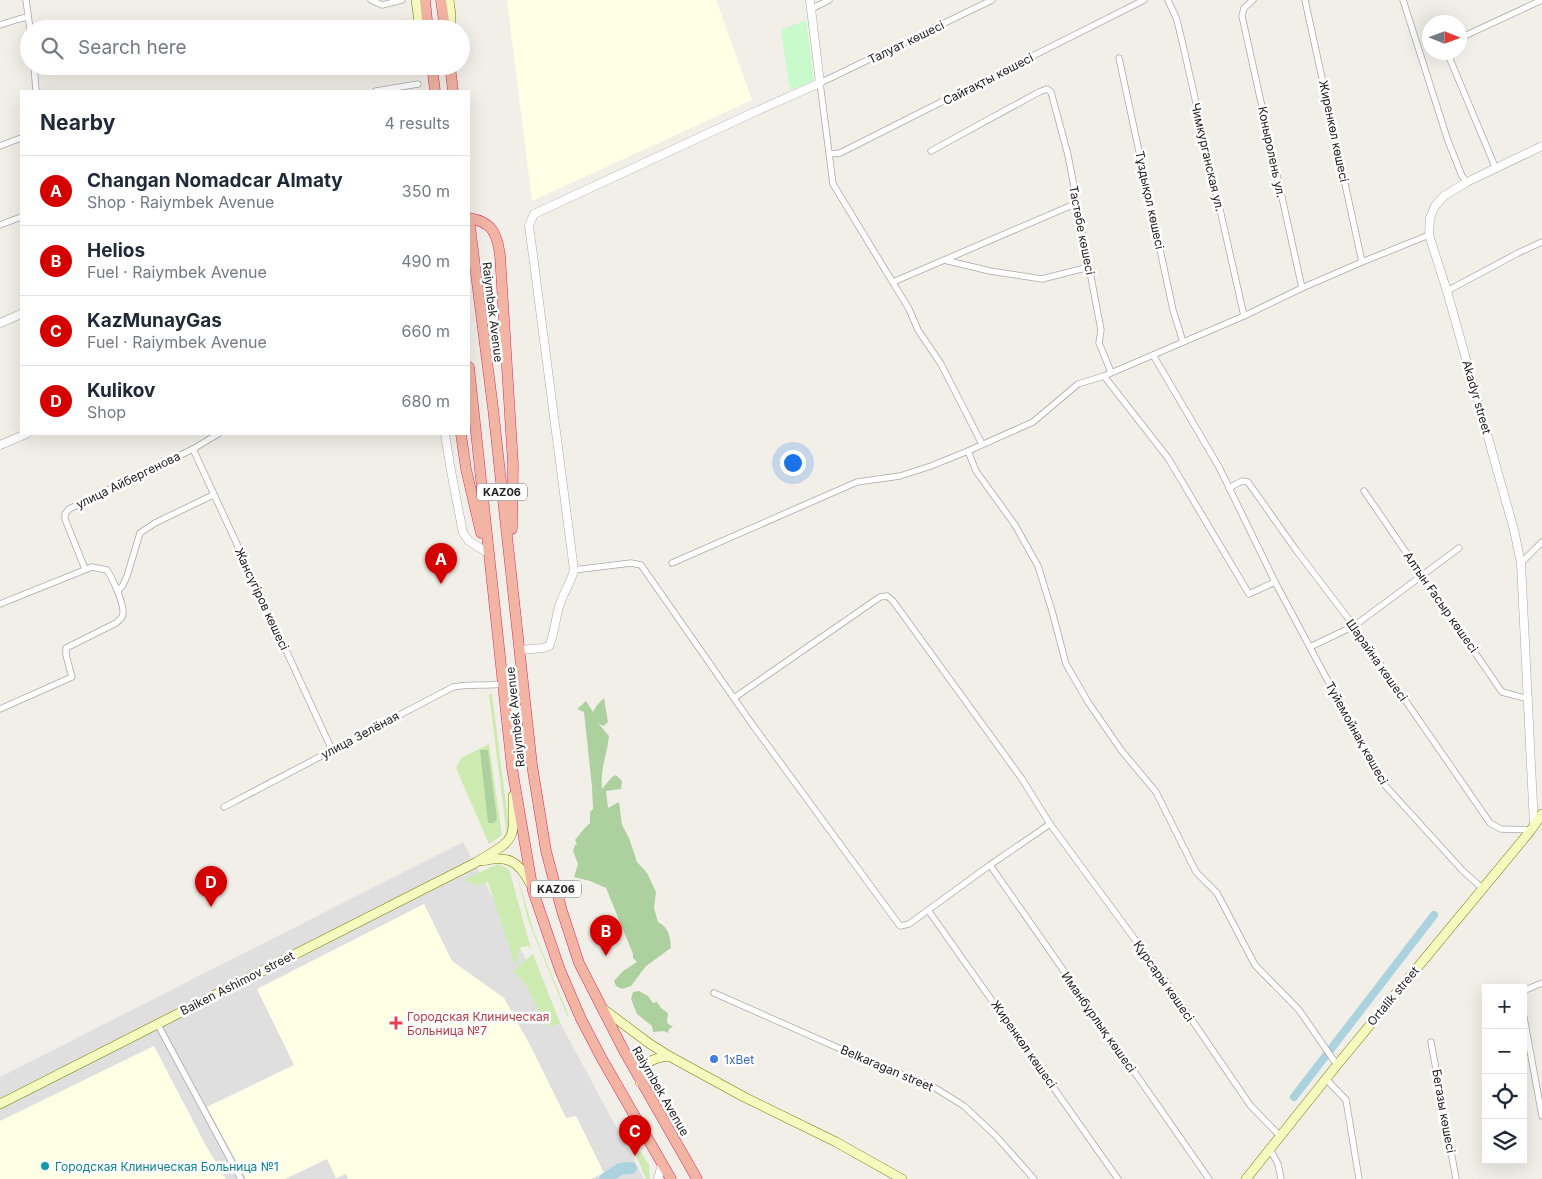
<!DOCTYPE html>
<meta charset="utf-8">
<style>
body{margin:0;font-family:Inter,sans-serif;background:#f2f2f3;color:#1f2937}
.controls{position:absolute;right:15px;bottom:15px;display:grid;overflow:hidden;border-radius:0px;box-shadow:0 5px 20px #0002}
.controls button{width:45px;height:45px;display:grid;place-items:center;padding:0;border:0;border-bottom:1px solid #e0e1e3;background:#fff;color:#1f2937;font:25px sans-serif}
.compass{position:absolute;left:1422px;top:15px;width:45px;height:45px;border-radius:50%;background:#fff;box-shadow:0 5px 20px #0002;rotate:91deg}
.you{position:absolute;left:792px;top:462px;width:18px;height:18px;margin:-12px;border:4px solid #fff;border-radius:50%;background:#1a73e8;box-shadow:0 0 0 8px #1a73e833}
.badge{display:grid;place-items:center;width:32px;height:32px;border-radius:50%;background:#d40000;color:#fff;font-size:16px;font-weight:700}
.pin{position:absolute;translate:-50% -41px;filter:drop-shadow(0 1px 2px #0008)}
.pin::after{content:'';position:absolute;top:26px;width:18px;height:15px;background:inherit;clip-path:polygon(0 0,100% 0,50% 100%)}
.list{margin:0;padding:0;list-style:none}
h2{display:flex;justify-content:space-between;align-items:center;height:65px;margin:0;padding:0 20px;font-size:21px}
h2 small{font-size:16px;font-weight:400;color:#747a83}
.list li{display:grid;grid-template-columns:32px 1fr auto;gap:15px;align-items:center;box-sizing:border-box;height:70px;padding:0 20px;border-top:1px solid #e0e1e3}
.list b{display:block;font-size:19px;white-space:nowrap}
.list p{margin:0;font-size:16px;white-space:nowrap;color:#747a83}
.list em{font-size:16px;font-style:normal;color:#747a83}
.icon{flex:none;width:28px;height:28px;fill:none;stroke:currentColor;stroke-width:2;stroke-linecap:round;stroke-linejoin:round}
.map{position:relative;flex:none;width:1542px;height:1179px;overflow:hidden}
.search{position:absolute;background:#fff;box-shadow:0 5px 20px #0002;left:20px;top:20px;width:450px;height:55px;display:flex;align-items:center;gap:12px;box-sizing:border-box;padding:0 18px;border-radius:28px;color:#747a83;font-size:19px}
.panel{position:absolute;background:#fff;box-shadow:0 5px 20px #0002;left:20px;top:90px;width:450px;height:345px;border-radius:0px}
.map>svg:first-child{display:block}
</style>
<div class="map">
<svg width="1542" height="1179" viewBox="0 0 1542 1179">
<rect width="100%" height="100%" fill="#f2efe9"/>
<!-- residential -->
<polygon fill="#e0dfdf" points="463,842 644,1179 0,1179 0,1077"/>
<!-- education -->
<g fill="#ffffe5">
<polygon points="507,0 716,0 752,100 532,201"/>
<polygon points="424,904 452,961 504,998 531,1047 566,1118 576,1116 604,1173 591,1179 348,1179 346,1174 336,1178 327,1159 285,1179 246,1179 207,1107 294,1065 257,989"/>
<polygon points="154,1046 205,1144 226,1179 0,1179 0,1121"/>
</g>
<!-- grass -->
<g fill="#cdebb0">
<polygon points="492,694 509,827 507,836 489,695"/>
<polygon points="489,744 502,835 489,844 456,768 461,758"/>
<polygon points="498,864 509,869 531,949 528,946 521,947 518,953 519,960 515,964 488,882 479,886 463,880"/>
<polygon points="515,868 534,932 568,1014 568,1018 528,920"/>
<polygon points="533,954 560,1023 550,1027 538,1011 527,986 513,971"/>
<polygon points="628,1133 649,1165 650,1179 646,1179 633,1148 620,1137"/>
</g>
<!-- forest -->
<g fill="#add19e">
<path d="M 604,698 L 608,722 L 603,726 L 598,723 L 609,736 C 607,755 600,769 602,789 L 612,777 L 616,775 L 622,781 L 621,789 L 606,791 L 608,808 L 619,802 L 622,825 L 629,838 L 637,862 L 647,873 L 656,892 L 654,908 L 658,922 C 669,928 670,936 671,948 L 646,966 L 631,986 L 622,989 L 616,986 L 614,981 L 623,971 L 637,962 L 633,958 L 633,954 L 606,888 L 590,881 L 574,877 L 578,864 L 573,851 L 575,845 L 577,844 L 575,840 C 580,834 584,828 590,823 L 590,812 L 593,809 L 592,787 L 584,712 L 577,709 L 586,701 L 593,712 L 597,705 Z"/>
<polygon points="480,750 488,750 497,819 494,823 488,823"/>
<polygon points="639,991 648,996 653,1003 657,1002 661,1008 668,1013 667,1023 673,1027 669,1029 668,1033 664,1031 653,1032 652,1026 637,1014 631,999 633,992"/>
</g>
<!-- park -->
<polygon fill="#c8facc" points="806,20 814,81 790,90 781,30"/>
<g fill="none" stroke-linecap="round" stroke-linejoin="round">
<!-- canal -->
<polyline stroke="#aad3df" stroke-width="8" points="1294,1097 1434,915"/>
<!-- river -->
<polyline stroke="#aad3df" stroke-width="12" points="605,1179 620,1169 631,1168"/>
<!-- minor casing -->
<g stroke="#a9a9a9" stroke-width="7">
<g id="minor">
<polyline points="26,0 30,29"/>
<polyline points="371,0 382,5 402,0"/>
<polyline points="1168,0 1177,20 1185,54 1244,316"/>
<polyline points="1253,0 1244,8 1242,16 1302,288"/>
<polyline points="1305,0 1362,262"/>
<polyline points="1403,0 1448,141 1462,176 1467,182"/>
<polyline points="811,9 829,0"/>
<polyline points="0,25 19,19 28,17"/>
<polyline points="1460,38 1542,0"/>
<polyline points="1447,52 1496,169"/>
<polyline points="1119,58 1173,310 1183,342"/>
<polyline points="34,66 36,91"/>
<polyline points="376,91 418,84"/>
<polyline points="0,146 21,138"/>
<polyline points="931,151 1039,92 1047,89 1051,92 1068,155 1101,330 1099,343 1111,372"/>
<polyline points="830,154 840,153 1144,0"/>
<polyline points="0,225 21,217"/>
<polyline points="944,260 990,271 1042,279 1089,267"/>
<polyline points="893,282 1077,203"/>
<polyline points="1447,291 1518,253 1542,242"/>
<polyline points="1153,355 1219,467 1275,582 1382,782 1463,871 1482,888"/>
<polyline points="1104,376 1168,458 1249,594 1275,582"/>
<polyline points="982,444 941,364 918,330 909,309 833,184 820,83 992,0"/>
<polyline points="193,449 332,750"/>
<polyline points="968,451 976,471 1015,525 1038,566 1052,611 1066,664 1088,702 1121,750 1156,792 1196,872 1217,893 1255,965 1299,1010 1337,1065"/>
<polyline points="1229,488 1242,481 1248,482 1296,550 1354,626 1490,823 1501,829 1531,830"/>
<polyline points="1364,491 1502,692 1528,699"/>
<polyline points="672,563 857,482 900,476 931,466 968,451 1033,422 1078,384 1104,376 1244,316 1302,288 1362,262 1429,235"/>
<polyline points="1521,563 1542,542"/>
<polyline points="85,569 65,519 65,514 69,509 193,449 218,434"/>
<polyline points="574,570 631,563 641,565 752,724 900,926 909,924 990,865 1050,824"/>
<polyline points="118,591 123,585 127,576 140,533 155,523 213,495"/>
<path d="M 0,604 L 92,567 L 107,570 C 112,578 127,608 122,617 C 121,619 118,621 116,623 L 66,648 L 66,655 L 72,677 L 0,709"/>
<polyline points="1310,647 1354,626 1459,548"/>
<polyline points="734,698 880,597 887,596 893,601 1022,779 1050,824 1164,979 1250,1105 1280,1136"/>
<path d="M 224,807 L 453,687 C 469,684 485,686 502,684"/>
<polyline points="990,865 1209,1179"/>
<polyline points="928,910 1118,1179"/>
<polyline points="1523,991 1542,983"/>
<polyline points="714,993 861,1058 932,1086 964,1106 996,1136 1034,1179"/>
<polyline points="1523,1012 1542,1116"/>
<polyline points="157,1023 241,1179"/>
<polyline points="1431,1042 1456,1179"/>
<polyline points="1326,1079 1346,1100 1359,1179"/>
<polyline points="1270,1149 1278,1164 1281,1179"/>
</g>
</g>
<!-- tertiary casing -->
<g stroke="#a9a9a9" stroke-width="9">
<g id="tertiary">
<polyline points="0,323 21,314"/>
<polyline points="445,434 451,471 463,533 469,541 485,551"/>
<polyline points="0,445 26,434"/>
<path d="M 520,650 L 543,648 L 549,646 C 555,633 555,618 560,604 C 564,592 571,582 574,570 L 529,225 L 534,214 L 750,114 L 820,83 L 810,0"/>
<polyline points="1534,825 1521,563 1514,530 1489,441 1447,291 1429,235 1430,218 1435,206 1444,196 1467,182 1542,146"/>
<polyline points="658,1179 662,1164"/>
</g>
</g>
<!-- secondary casing -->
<g stroke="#707d05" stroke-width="10">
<g id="secondary">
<polyline points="416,0 420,29"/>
<polyline points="449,0 451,15 450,29"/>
<path d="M 482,861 C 507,855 518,860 530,883"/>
<polyline points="602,1008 650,1044 669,1056 744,1097 836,1142 902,1179"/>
<path d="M 640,1082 C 646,1062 647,1059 669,1056"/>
<path d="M 0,1104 L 475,863 C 514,839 515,844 513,796"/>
<polyline points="1246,1179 1337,1065 1531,830 1542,814"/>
</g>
</g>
<!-- trunk casing -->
<g stroke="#dc2a67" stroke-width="11">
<g id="trunk">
<polyline points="425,0 428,29"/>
<polyline points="441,0 445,29"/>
<polyline points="432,66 435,91"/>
<polyline points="450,66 453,91"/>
<path d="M 469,218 C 492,222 497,233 500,255 L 513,464 L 512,529"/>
<polyline points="469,219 493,408 532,765 546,851 562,911 579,963 623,1049 697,1179"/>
<polyline points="469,367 512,768 533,891 560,970 581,1019 602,1059 671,1179"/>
<polyline points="461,434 466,469 481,533"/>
</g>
</g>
<!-- minor -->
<use href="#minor" stroke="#fff" stroke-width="5.5"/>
<!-- tertiary -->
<use href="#tertiary" stroke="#fff" stroke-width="8"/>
<!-- secondary -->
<use href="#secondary" stroke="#f7fabf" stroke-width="9"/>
<!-- trunk -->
<use href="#trunk" stroke="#f2b4a3" stroke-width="10"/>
</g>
<!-- markers -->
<path fill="#e0444e" stroke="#fff" stroke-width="2" d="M393.5 1015.5h5v5h5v5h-5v5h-5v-5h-5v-5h5z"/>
<circle fill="#3f7fe0" stroke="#fff" stroke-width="2" cx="714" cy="1059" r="5"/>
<circle fill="#0f9aa8" stroke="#fff" stroke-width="2" cx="45" cy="1166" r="5"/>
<g text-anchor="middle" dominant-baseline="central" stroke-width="5" stroke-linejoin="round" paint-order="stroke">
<!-- shield labels -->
<g fill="#fff" stroke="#646464" stroke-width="1">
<rect x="477" y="483.5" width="50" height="17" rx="4"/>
<rect x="531" y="880.5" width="50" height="17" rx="4"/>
</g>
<g font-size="11" font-weight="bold" fill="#222">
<text x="502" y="492">KАZ06</text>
<text x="556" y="889">KАZ06</text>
</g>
<!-- street labels -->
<g font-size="12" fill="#222" stroke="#fff">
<text transform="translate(906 42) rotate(-26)">Талуат көшесі</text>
<text transform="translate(988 79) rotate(-27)">Сайғақты көшесі</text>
<text transform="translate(1334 131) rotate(78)">Жиренкөл көшесі</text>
<text transform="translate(1272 152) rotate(78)">Коныролень ул.</text>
<text transform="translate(1208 157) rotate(77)">Чимкурганская ул.</text>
<text transform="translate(1150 200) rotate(78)">Тұздықол көшесі</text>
<text transform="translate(1082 230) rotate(79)">Тастөбе көшесі</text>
<text transform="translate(493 312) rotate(83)">Raiymbek Avenue</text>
<text transform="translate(1477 397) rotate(74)">Akadyr street</text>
<text transform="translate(128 480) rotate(-26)">улица Айбергенова</text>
<text transform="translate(262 599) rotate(65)">Жансүгіров көшесі</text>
<text transform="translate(1441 602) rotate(55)">Алтын Ғасыр көшесі</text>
<text transform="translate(1377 660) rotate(55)">Шарайна көшесі</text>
<text transform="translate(515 717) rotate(-96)">Raiymbek Avenue</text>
<text transform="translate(1357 733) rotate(61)">Түйемойнақ көшесі</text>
<text transform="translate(360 735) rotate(-28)">улица Зелёная</text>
<text transform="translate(1164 981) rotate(55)">Құрсары көшесі</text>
<text transform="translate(237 983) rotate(-27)">Baiken Ashimov street</text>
<text transform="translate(1393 996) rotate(-50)">Ortalik street</text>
<text transform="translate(1099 1022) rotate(55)">Иманбұрлық көшесі</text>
<text transform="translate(1024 1044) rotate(55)">Жиренкөл көшесі</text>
<text transform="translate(887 1068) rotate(23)">Belkaragan street</text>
<text transform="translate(661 1091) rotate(60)">Raiymbek Avenue</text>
<text transform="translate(1444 1111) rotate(80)">Бегазы көшесі</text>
</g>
<!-- health labels -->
<g font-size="12" fill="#be3a42" stroke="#fff" text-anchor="start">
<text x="407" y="1016">Городская Клиническая<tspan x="407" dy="14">Больница №7</tspan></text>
</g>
<!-- shop labels -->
<g font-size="12" fill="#366cbe" stroke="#fff" text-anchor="start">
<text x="724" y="1059">1xBet</text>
</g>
<!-- culture labels -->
<g font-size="12" fill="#0d838f" stroke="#fff" text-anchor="start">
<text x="55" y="1166">Городская Клиническая Больница №1</text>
</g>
</g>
</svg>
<div class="controls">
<button>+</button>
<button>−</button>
<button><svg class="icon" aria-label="locate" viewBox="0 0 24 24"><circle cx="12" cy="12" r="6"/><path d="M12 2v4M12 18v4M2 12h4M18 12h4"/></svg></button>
<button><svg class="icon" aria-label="layers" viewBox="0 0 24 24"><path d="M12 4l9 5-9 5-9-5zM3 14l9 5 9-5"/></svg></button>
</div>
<svg class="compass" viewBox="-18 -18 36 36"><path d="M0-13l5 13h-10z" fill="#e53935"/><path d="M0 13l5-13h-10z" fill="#747a83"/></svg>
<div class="you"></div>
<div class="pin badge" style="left:441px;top:584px">A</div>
<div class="pin badge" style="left:606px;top:956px">B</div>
<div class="pin badge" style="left:635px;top:1156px">C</div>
<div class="pin badge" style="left:211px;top:907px">D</div>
<div class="search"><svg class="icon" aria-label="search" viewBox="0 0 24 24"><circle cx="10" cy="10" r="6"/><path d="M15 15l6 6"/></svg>Search here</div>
<section class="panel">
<h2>Nearby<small>4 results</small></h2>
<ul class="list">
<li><span class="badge">A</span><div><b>Changan Nomadcar Almaty</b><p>Shop · Raiymbek Avenue</p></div><em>350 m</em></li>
<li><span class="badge">B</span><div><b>Helios</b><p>Fuel · Raiymbek Avenue</p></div><em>490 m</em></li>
<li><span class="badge">C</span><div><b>KazMunayGas</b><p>Fuel · Raiymbek Avenue</p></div><em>660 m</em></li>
<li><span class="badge">D</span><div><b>Kulikov</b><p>Shop</p></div><em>680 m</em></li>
</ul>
</section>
</div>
